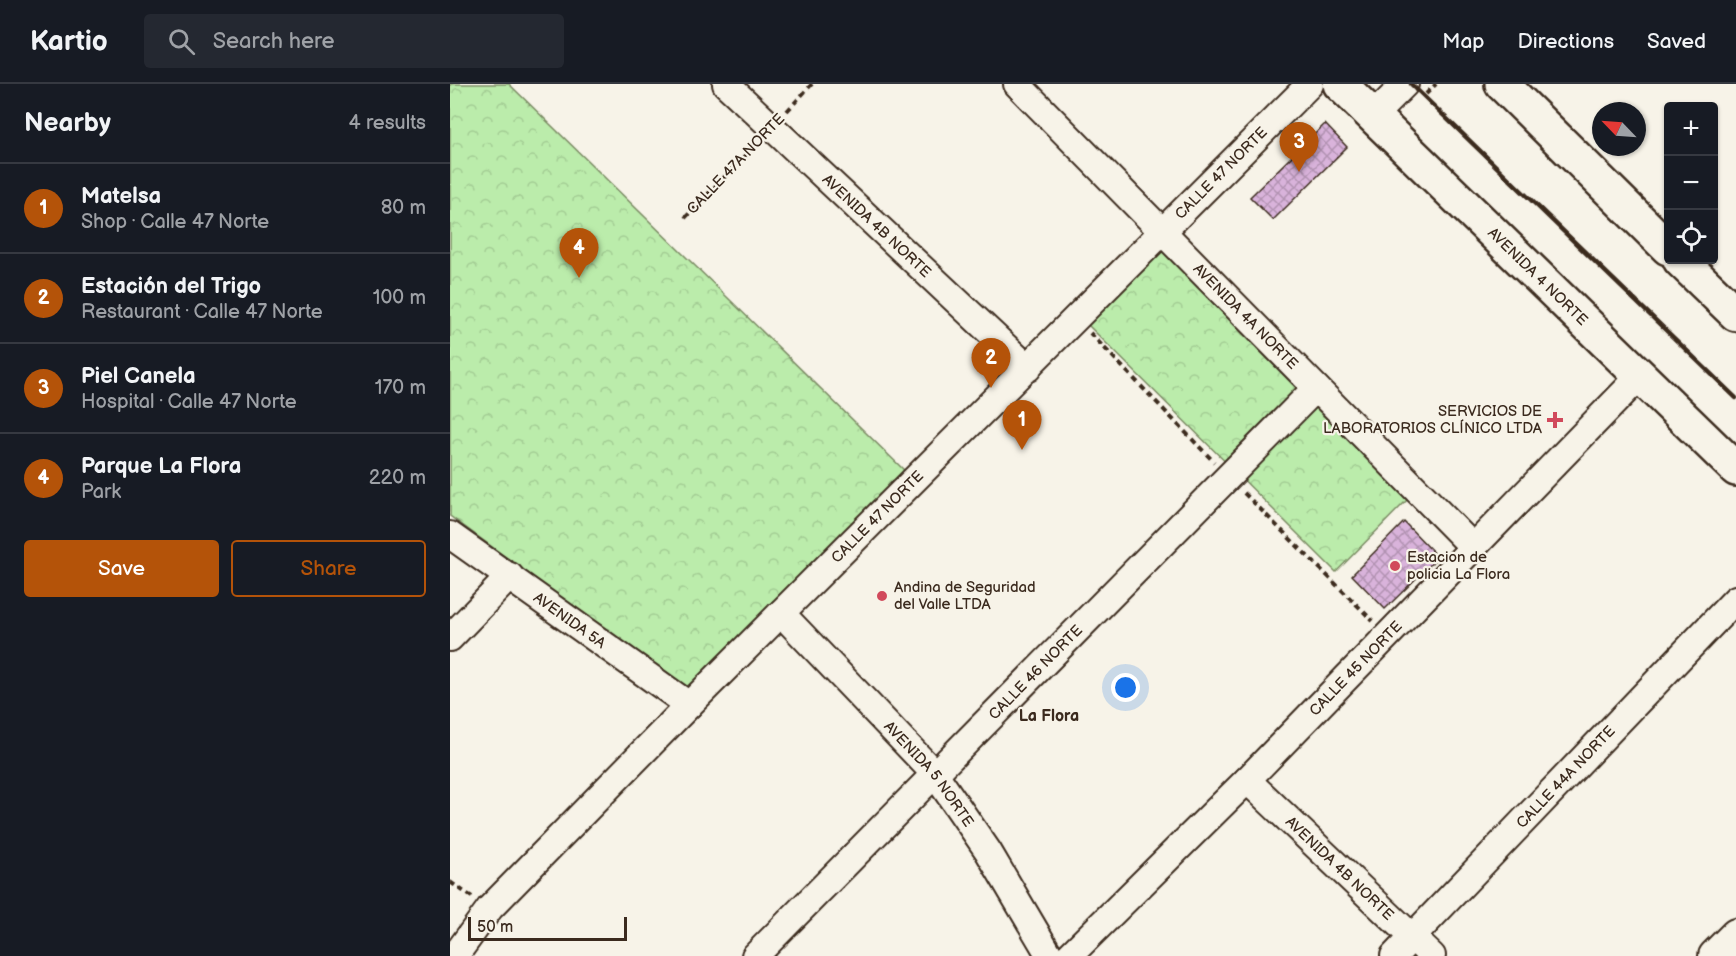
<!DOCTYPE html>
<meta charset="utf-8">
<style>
body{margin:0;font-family:"Balsamiq Sans",sans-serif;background:#242831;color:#f1f3f6}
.controls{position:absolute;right:18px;top:18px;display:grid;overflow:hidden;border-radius:6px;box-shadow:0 2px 4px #0004}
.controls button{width:54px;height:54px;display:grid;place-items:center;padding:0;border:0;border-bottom:2px solid #363941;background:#171b24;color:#f1f3f6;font:30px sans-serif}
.compass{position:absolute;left:1142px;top:18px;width:54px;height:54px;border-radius:50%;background:#171b24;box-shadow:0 2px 4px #0004;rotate:295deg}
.scale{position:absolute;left:18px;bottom:15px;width:159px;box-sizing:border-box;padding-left:6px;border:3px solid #3b2a1e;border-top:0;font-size:16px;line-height:21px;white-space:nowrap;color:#3b2a1e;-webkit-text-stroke:4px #f7f3e8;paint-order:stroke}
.you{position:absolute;left:676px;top:604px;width:21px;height:21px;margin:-15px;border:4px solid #fff;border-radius:50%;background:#1a73e8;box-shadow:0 0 0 9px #1a73e833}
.badge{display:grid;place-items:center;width:39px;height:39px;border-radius:50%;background:#b45309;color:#fff;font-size:20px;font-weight:700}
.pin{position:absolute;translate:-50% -50px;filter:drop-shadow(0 2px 3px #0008)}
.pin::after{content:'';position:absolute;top:32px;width:21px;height:18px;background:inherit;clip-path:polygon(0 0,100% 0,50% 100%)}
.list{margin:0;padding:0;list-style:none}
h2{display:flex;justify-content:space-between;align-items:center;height:78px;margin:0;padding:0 24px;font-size:26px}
h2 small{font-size:20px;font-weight:400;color:#9ea1a6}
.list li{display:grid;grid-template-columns:39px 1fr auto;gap:18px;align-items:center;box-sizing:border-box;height:90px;padding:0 24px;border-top:2px solid #363941}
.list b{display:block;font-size:22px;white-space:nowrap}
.list p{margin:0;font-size:20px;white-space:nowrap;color:#9ea1a6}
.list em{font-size:20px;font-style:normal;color:#9ea1a6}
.actions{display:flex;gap:12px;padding:18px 24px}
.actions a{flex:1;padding:14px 0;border:2px solid #b45309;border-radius:6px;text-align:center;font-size:21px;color:#b45309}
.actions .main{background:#b45309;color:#fff}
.icon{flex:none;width:33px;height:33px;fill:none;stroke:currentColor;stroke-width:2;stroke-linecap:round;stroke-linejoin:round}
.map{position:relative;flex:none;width:1286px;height:872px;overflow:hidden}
header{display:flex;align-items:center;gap:36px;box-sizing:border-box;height:84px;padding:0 30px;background:#171b24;border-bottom:2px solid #363941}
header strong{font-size:28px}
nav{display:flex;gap:33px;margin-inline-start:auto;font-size:21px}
.search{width:420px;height:54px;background:#242831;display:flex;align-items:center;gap:15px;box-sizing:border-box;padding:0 21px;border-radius:6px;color:#9ea1a6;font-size:22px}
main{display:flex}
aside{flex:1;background:#171b24}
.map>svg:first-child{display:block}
</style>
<header>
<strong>Kartio</strong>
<div class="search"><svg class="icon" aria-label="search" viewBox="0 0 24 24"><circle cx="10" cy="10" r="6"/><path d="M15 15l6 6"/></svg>Search here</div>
<nav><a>Map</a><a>Directions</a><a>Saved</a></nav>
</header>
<main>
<aside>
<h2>Nearby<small>4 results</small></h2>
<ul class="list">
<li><span class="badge">1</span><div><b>Matelsa</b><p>Shop · Calle 47 Norte</p></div><em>80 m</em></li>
<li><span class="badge">2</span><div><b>Estación del Trigo</b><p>Restaurant · Calle 47 Norte</p></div><em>100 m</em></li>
<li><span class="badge">3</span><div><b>Piel Canela</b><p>Hospital · Calle 47 Norte</p></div><em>170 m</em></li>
<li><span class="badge">4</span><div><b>Parque La Flora</b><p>Park</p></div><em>220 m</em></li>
</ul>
<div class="actions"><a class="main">Save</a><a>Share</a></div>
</aside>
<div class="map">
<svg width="1286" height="872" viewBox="0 0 1286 872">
<defs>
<pattern id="forest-crowns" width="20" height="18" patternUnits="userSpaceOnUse" patternTransform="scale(1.5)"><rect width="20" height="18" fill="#bbecab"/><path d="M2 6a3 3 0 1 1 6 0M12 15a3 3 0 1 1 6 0" fill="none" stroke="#a2cb93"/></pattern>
<pattern id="building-cross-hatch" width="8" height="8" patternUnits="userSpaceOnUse" patternTransform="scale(1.5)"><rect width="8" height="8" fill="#d9b3db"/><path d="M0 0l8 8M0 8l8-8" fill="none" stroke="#b192b1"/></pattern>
</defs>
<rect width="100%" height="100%" fill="#f7f3e8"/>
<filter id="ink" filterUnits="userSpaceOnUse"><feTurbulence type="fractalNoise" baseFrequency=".0167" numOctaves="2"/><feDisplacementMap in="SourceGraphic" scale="12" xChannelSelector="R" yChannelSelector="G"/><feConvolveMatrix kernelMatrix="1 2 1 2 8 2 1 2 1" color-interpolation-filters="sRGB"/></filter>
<g filter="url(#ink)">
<!-- forest -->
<g fill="url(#forest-crowns)" stroke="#7b8b64" stroke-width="1.5">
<polygon points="0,0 59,0 456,388 238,607 0,432"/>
<polygon points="711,159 963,410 886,488 634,237"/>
</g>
<!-- building -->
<g fill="url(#building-cross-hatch)" stroke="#3b2a1e" stroke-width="1.5">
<polygon points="875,40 897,63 823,136 800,113"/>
<polygon points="954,438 988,473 935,525 902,491"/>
</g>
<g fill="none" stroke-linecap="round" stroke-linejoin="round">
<!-- minor casing -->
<g stroke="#3b2a1e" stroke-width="30">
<g id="minor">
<path id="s1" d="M 276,0 L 578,284"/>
<path id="s2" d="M 567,0 L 1024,464"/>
<polyline points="923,32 955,0"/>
<path id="s3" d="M 0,451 L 239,621"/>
<path id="s4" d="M 331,529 L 485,690 L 538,767 L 600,872"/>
<polyline points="0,554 60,492"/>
<path id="s5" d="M 797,696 L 982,872"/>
<path id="s6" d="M 5,872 L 40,824 L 239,621 L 860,0"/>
<path id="s7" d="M 305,872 L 866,304"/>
<path id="s8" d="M 619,872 L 797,696 L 1189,293"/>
<path id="s9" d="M 944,872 L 1286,515"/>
</g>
</g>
<!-- tertiary casing -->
<g stroke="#3b2a1e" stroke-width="36">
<polyline id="tertiary" points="1265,872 1286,851"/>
</g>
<!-- secondary casing -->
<g stroke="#3b2a1e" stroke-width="38">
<g id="secondary">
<path id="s10" d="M 890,0 L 1286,385"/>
<polyline points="1052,0 1218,164"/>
<polyline points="1230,176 1286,230"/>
</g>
</g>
<!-- path -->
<g stroke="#3b2a1e" stroke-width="4" stroke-dasharray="6 4.5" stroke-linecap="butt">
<polyline points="976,10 986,0"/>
<polyline points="337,27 362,0"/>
<polyline points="235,134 307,59"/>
<polyline points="640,249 764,378"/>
<polyline points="794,409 923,537"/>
<polyline points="0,798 22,813"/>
</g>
<!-- minor -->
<use href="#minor" stroke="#f7f3e8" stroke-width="26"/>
<!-- tertiary -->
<use href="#tertiary" stroke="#f7f3e8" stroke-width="32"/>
<!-- secondary -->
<use href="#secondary" stroke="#f7f3e8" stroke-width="33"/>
<!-- rail -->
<polyline stroke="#3b2a1e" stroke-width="4.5" points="961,0 1286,314"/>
</g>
</g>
<!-- markers -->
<g fill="#d1495b" stroke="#f7f3e8" stroke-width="2">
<path d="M1102 327h6v6h6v6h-6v6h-6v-6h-6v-6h6z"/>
<circle cx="945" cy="482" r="6"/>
<circle cx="432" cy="512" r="6"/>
</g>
<g text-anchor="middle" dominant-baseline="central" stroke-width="4.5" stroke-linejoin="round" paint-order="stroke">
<!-- street labels -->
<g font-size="15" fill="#3b2a1e" stroke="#f7f3e8">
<text transform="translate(286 80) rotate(-46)">CALLE 47A NORTE</text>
<text stroke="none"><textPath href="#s6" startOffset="1096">CALLE 47 NORTE</textPath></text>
<text stroke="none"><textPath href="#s1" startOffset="207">AVENIDA 4B NORTE</textPath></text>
<text stroke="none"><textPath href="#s10" startOffset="276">AVENIDA 4 NORTE</textPath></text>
<text stroke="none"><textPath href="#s2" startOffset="326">AVENIDA 4A NORTE</textPath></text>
<text stroke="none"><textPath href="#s6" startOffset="610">CALLE 47 NORTE</textPath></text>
<text stroke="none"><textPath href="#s3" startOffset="147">AVENIDA 5A</textPath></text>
<text stroke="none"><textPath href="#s8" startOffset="406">CALLE 45 NORTE</textPath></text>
<text stroke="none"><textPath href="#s7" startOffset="399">CALLE 46 NORTE</textPath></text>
<text stroke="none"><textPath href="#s4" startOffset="219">AVENIDA 5 NORTE</textPath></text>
<text stroke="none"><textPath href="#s9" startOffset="248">CALLE 44A NORTE</textPath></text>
<text stroke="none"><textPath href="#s5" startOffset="128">AVENIDA 4B NORTE</textPath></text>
</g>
<!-- poi labels -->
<g font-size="15" fill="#3b2a1e" stroke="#f7f3e8" text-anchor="start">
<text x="1092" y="327" text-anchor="end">SERVICIOS DE<tspan x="1092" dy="17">LABORATORIOS CLÍNICO LTDA</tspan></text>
<text x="957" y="473">Estacion de<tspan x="957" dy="17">policia La Flora</tspan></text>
<text x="444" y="503">Andina de Seguridad<tspan x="444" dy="17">del Valle LTDA</tspan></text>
</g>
<!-- neighbourhood labels -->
<g font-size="16" font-weight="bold" fill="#3b2a1e" stroke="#f7f3e8">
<text x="599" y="632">La Flora</text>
</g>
</g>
</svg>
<div class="controls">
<button>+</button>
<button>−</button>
<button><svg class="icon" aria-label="locate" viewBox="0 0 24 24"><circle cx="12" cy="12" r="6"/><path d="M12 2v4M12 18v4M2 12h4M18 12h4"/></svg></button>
</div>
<svg class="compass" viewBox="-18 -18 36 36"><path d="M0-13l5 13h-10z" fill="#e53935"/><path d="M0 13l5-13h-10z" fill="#9ea1a6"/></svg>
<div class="scale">50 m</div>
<div class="you"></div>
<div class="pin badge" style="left:572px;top:366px">1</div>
<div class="pin badge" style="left:541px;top:304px">2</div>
<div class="pin badge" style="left:849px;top:88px">3</div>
<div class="pin badge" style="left:129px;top:194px">4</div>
</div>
</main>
